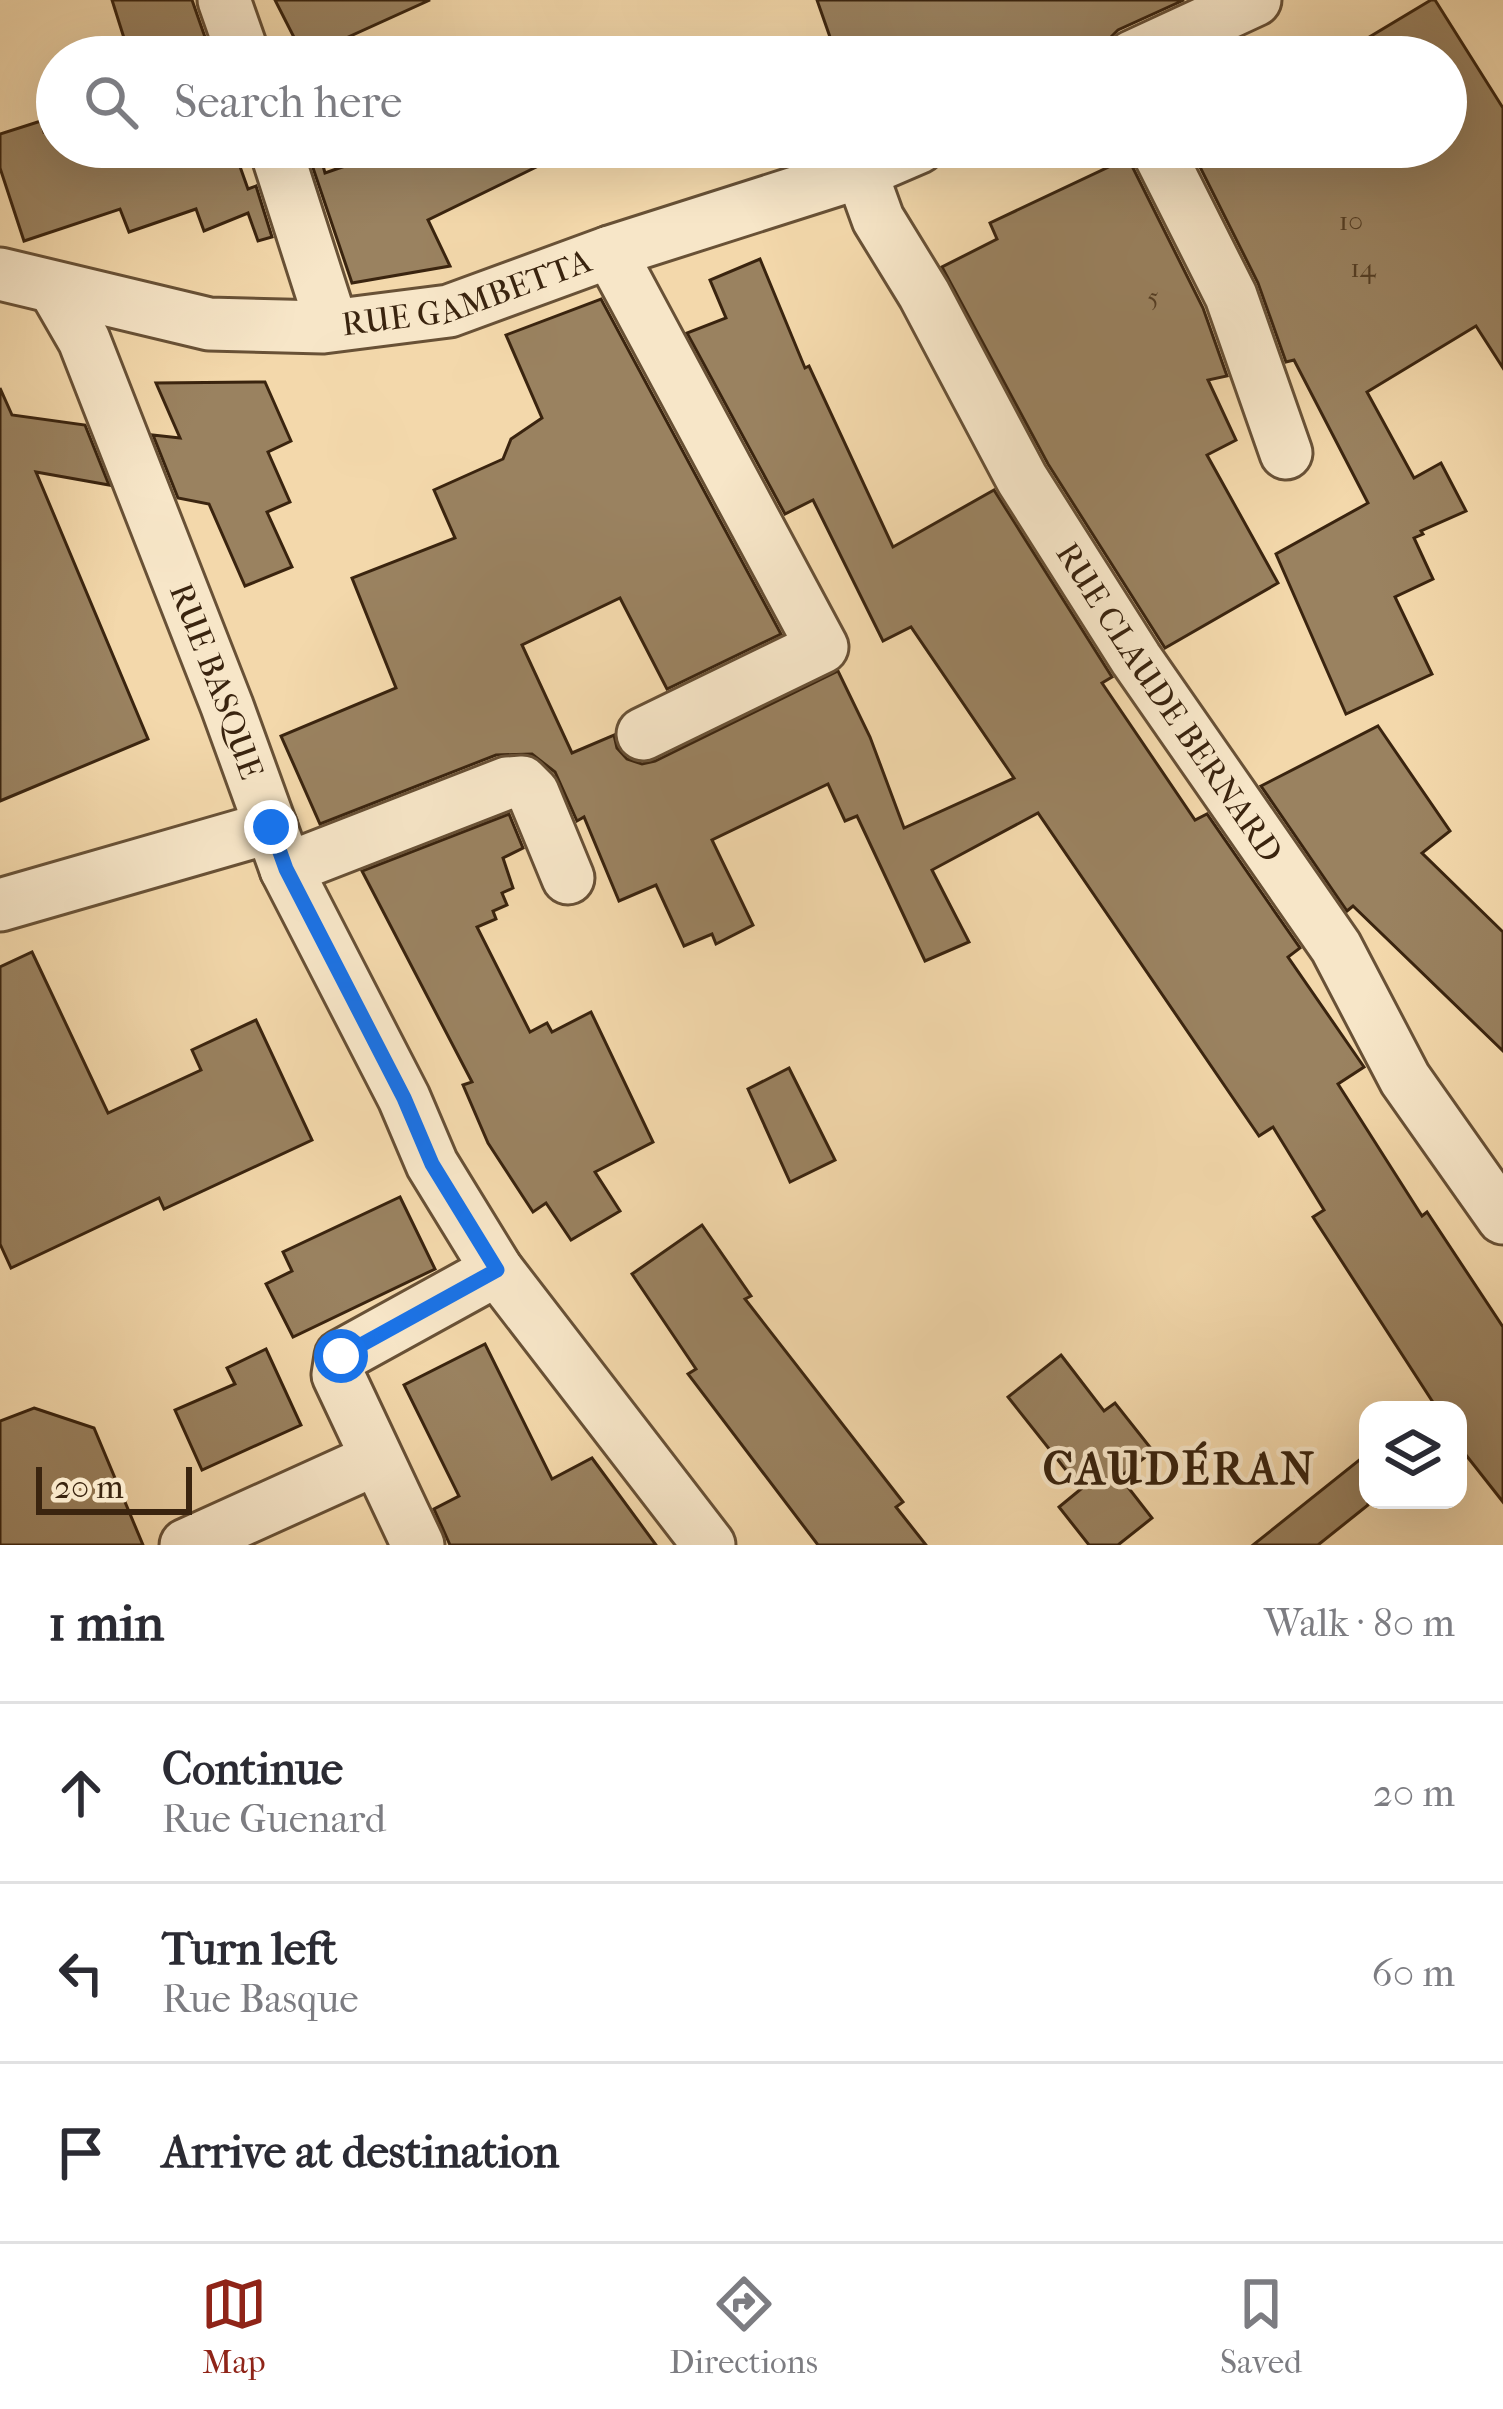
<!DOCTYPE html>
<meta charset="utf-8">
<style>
body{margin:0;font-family:"IM FELL French Canon",serif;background:#f2f2f3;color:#2b2b33}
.controls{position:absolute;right:36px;bottom:36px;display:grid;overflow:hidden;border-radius:24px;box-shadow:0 12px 48px #0002}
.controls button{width:108px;height:108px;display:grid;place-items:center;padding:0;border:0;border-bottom:3px solid #e1e1e2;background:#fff;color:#2b2b33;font:60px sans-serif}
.scale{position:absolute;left:36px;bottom:30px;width:156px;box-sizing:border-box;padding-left:12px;border:6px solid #3a240f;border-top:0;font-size:33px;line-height:42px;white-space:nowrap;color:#3a240f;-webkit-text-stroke:9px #f7e6c8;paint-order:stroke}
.stop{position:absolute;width:36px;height:36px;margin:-27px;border:9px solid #1a73e8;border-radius:50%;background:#fff}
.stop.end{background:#1a73e8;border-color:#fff;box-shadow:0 3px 12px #0008}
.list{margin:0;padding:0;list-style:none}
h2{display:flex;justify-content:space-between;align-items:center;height:156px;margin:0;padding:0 48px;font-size:51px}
h2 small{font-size:39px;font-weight:400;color:#7c7c81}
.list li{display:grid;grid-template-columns:78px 1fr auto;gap:36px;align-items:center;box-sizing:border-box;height:180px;padding:0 48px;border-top:3px solid #e1e1e2}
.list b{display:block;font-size:45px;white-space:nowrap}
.list p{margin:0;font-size:39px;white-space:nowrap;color:#7c7c81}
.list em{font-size:39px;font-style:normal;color:#7c7c81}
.icon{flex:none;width:66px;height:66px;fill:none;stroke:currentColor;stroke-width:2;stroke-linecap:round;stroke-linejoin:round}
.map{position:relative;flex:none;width:1503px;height:1545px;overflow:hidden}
.search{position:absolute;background:#fff;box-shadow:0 12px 48px #0002;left:36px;right:36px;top:36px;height:132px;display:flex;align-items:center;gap:30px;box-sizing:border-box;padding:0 42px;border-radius:66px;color:#7c7c81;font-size:45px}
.sheet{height:696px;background:#fff}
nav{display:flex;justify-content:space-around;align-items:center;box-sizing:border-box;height:168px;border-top:3px solid #e1e1e2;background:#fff;font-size:33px;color:#7c7c81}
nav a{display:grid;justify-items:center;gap:6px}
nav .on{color:#8f2418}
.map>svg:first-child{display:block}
</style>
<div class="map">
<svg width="1503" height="1545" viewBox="0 0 1503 1545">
<rect width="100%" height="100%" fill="#f3d8ab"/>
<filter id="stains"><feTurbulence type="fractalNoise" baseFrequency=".00167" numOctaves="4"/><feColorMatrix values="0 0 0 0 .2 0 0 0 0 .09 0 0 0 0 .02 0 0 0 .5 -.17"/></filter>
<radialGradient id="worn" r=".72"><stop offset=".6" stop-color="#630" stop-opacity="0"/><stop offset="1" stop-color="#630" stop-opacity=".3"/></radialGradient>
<!-- building -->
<g fill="#9a8260" stroke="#3a240f" stroke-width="3">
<polygon points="112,0 192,0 212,57 130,57"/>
<polygon points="275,0 430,0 304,57"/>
<polygon points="817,0 1184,0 1118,30 1107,41 1102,57 837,57"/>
<polygon points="1431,0 1435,0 1503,108 1503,368 1476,326 1367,392 1414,478 1441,463 1466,511 1421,531 1423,534 1414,538 1433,579 1395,597 1432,674 1346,714 1276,554 1368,503 1294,360 1286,362 1258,283 1190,147 1446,147 1446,57 1336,57"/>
<polygon points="41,121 44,132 57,128 57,147 233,147 248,189 256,186 272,237 258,241 248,213 204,231 196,209 129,232 120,209 24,241 0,168 0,134"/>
<polygon points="423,147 577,147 428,220 450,266 352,283 312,165 322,162 325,173 394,149 397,156"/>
<polygon points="1111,147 1126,147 1129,160 1203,308 1227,376 1208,380 1236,440 1207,455 1278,583 1165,648 1048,464 942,267 997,239 990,223 1119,162"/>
<polygon points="760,259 805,368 809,366 893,547 994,490 1112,677 1102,683 1195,820 1207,814 1300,948 1288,957 1364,1067 1338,1084 1422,1216 1427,1212 1503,1327 1503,1502 1458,1445 1458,1410 1438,1410 1313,1217 1324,1210 1273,1127 1259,1136 1038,813 932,870 969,942 925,961 857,816 845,821 828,784 712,840 753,925 716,944 712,934 684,946 656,885 619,901 584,817 577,821 555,772 532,754 496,755 320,824 281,736 396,688 352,578 455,538 434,490 503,459 511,439 542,418 506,335 601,299 781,634 667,689 620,598 522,645 572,753 614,735 617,748 627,759 642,764 655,761 838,671 870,737 904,828 1014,778 911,627 883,641 813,500 785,514 687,333 726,318 710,280"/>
<polygon points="265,382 291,441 268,452 290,502 267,512 292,567 245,586 209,504 178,498 153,435 180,438 156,383"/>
<polygon points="0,388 12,415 85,425 109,485 36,472 148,739 0,801"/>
<polygon points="1378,726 1450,831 1422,853 1503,932 1503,1051 1353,906 1347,911 1261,786"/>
<polygon points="509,814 523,848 503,858 513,888 502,893 507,905 493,911 496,919 477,927 530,1032 547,1023 552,1032 591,1012 653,1142 595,1172 620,1211 571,1240 546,1203 533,1212 488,1143 463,1085 472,1082 362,871"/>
<polygon points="32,952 108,1113 201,1070 192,1050 256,1020 312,1140 164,1209 159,1198 11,1268 0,1244 0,967"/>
<polygon points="789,1068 835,1160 790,1182 748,1089"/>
<polygon points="400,1197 435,1269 293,1337 266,1284 292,1271 283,1252"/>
<polygon points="702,1225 751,1296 745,1299 903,1502 896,1507 926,1545 818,1545 688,1374 696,1369 632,1274"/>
<polygon points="485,1344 552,1479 592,1458 656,1545 450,1545 434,1509 459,1496 404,1385"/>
<polygon points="266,1349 301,1425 202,1470 175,1410 235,1384 227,1368"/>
<polygon points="1061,1355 1104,1411 1115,1403 1153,1451 1120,1477 1152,1518 1118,1545 1089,1545 1059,1507 1081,1489 1008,1397"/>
<polygon points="34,1408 94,1428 143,1545 0,1545 0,1421"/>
<polygon points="1368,1453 1368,1505 1318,1545 1253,1545"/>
</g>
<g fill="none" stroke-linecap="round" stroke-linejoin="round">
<!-- minor casing -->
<g stroke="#685136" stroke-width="57">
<g id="minor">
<polyline points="224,0 244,57"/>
<polyline points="1132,57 1255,0"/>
<polyline points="275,147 332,325"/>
<polyline points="1156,147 1231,296 1286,453"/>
<path id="s1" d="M 861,172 L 878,219 L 924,294 L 1022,479 L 1136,659 L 1336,947 L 1405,1079 L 1503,1218"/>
<polyline points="610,252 822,647 643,734"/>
<path id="s2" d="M 0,274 L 209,324 L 323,327 L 449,311 L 610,252 L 861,172 L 919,147"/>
<path id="s3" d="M 54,288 L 84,340 L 227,706 L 286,869 L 404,1098 L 432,1164 L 497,1270 L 709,1545"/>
<polyline points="286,869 507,783 522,782 533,793 568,878"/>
<polyline points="0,905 271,827"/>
<polyline points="186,1545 376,1459"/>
<polyline points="418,1545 338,1375 341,1356 497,1270"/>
</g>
</g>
<!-- minor -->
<use href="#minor" stroke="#f7e6c8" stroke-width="51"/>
</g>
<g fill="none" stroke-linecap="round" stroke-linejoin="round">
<!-- route -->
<polyline stroke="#1a73e8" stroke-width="15" points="271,827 286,869 404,1098 432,1164 497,1270 341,1356"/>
</g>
<g text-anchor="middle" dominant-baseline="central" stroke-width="9" stroke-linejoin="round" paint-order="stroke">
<!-- number labels -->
<g font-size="27" fill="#523c23">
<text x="1351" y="221">10</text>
<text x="1363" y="268">14</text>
<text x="1153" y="297">5</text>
</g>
<!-- street labels -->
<g font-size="33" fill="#3a240f" stroke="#f7e6c8">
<text stroke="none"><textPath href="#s2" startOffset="477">RUE GAMBETTA</textPath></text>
<text stroke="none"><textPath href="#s3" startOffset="426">RUE BASQUE</textPath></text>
<text stroke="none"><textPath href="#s1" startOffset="615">RUE CLAUDE BERNARD</textPath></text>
</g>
<!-- district labels -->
<g font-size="45" font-weight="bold" letter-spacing="3" fill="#3a240f" stroke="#f7e6c8">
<text x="1180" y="1469">CAUDÉRAN</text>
</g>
</g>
<rect width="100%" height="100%" filter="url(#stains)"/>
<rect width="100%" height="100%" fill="url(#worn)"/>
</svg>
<div class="controls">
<button><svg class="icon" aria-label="layers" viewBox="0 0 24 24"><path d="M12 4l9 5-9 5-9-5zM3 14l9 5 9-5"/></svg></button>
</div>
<div class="scale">20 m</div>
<div class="stop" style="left:341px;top:1356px"></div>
<div class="stop end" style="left:271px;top:827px"></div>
<div class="search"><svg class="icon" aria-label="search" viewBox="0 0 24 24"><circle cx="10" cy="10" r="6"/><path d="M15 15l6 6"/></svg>Search here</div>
</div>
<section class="sheet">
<h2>1 min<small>Walk · 80 m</small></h2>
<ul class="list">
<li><svg class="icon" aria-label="ahead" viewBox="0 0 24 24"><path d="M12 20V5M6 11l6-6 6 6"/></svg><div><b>Continue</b><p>Rue Guenard</p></div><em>20 m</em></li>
<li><svg class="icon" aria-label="left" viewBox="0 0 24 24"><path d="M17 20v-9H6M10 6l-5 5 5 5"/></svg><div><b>Turn left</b><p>Rue Basque</p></div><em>60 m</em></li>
<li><svg class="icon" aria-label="arrive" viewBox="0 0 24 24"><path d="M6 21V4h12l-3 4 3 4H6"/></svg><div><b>Arrive at destination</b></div></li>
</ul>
</section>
<nav>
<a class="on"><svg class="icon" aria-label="map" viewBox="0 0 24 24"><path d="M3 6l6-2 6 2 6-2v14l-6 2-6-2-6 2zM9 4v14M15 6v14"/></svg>Map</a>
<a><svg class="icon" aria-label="directions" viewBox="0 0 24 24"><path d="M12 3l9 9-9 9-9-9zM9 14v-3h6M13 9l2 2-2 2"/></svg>Directions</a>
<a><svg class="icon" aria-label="saved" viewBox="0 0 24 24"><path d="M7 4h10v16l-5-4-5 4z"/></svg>Saved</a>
</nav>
